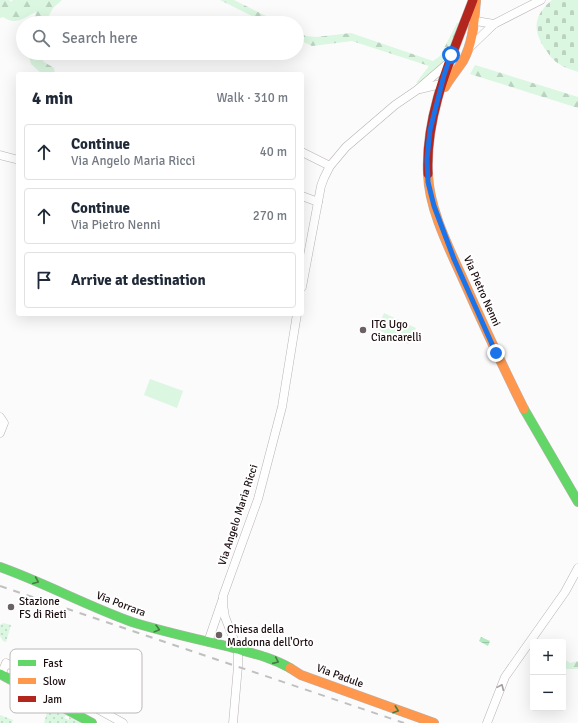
<!DOCTYPE html>
<meta charset="utf-8">
<style>
body{margin:0;font-family:Signika,sans-serif;background:#f2f2f3;color:#1f2937}
.controls{position:absolute;right:12px;bottom:12px;display:grid;overflow:hidden;border-radius:4px;box-shadow:0 4px 16px #0002}
.controls button{width:36px;height:36px;display:grid;place-items:center;padding:0;border:0;border-bottom:1px solid #e0e1e3;background:#fff;color:#1f2937;font:20px sans-serif}
.stop{position:absolute;width:12px;height:12px;margin:-9px;border:3px solid #1a73e8;border-radius:50%;background:#fff}
.stop.end{background:#1a73e8;border-color:#fff;box-shadow:0 1px 4px #0008}
.list{margin:0;padding:0;list-style:none}
h2{display:flex;justify-content:space-between;align-items:center;height:52px;margin:0;padding:0 16px;font-size:17px}
h2 small{font-size:13px;font-weight:400;color:#747a83}
.list li{display:grid;grid-template-columns:26px 1fr auto;gap:12px;align-items:center;box-sizing:border-box;height:56px;margin:0 8px 8px;padding:0 8px;border:1px solid #e0e1e3;border-radius:4px}
.list b{display:block;font-size:15px;white-space:nowrap}
.list p{margin:0;font-size:13px;white-space:nowrap;color:#747a83}
.list em{font-size:13px;font-style:normal;color:#747a83}
.icon{flex:none;width:22px;height:22px;fill:none;stroke:currentColor;stroke-width:2;stroke-linecap:round;stroke-linejoin:round}
.map{position:relative;flex:none;width:578px;height:723px;overflow:hidden}
.search{position:absolute;background:#fff;box-shadow:0 4px 16px #0002;left:16px;top:16px;width:288px;height:44px;display:flex;align-items:center;gap:10px;box-sizing:border-box;padding:0 14px;border-radius:22px;color:#747a83;font-size:15px}
.panel{position:absolute;background:#fff;box-shadow:0 4px 16px #0002;left:16px;top:72px;width:288px;height:244px;border-radius:4px}
.map>svg:first-child{display:block}
</style>
<div class="map">
<svg width="578" height="723" viewBox="0 0 578 723">
<defs>
<pattern id="grass-dots" width="8" height="8" patternUnits="userSpaceOnUse"><rect width="8" height="8" fill="#dbf6e1"/><path d="M2 2h.1M6 6h.1" fill="none" stroke="#bcd2c0" stroke-width="1.8" stroke-linecap="round"/></pattern>
<pattern id="forest-firs" width="22" height="20" patternUnits="userSpaceOnUse"><rect width="22" height="20" fill="#dbf6e1"/><path d="M5 1l3.5 6h-7zM16 11l3.5 6h-7z" fill="#bcd2c0"/></pattern>
<pattern id="cemetery-stones" width="16" height="16" patternUnits="userSpaceOnUse"><rect width="16" height="16" fill="#dbf6e1"/><path d="M2 7V4a2 2 0 0 1 4 0v3zM10 15v-3a2 2 0 0 1 4 0v3z" fill="#bcd2c0"/></pattern>
<pattern id="water-rules" width="6" height="5" patternUnits="userSpaceOnUse"><rect width="6" height="5" fill="#b2e9c1"/><path d="M0 2.5h6" fill="none" stroke="#99c7a5"/></pattern>
</defs>
<rect width="100%" height="100%" fill="#fbfbfb"/>
<!-- grass -->
<g fill="url(#grass-dots)">
<polygon points="3,623 11,625 6,642 3,641 0,636 0,625"/>
<polygon points="27,696 66,715 64,718 69,720 69,717 81,723 44,723 48,709 28,700"/>
<polygon points="0,715 13,720 12,723 0,723"/>
</g>
<!-- forest -->
<g fill="url(#forest-firs)">
<path d="M 0,0 L 9,0 L 11,2 L 13,0 L 62,0 L 53,8 L 45,23 L 34,23 L 36,12 C 23,18 16,26 3,17 L 0,18 Z"/>
<polygon points="220,0 234,0 280,23 266,23"/>
<polygon points="457,23 459,23 444,66 428,81 416,83 429,66 352,41 312,46 297,39 297,31 306,36 316,37 351,33 433,61 440,56"/>
<polygon points="28,53 39,53 44,62 54,68 55,74 42,74 31,64"/>
<polygon points="475,65 578,97 578,108 470,74"/>
<polygon points="563,658 570,663 578,661 578,669 563,669"/>
</g>
<!-- cemetery -->
<path fill="url(#cemetery-stones)" d="M 552,0 L 578,0 L 578,72 C 570,69 559,66 553,59 C 550,57 548,52 545,49 C 532,29 534,15 552,0 Z"/>
<!-- garden -->
<g fill="#dbf6e1">
<polygon points="384,313 416,328 408,344 377,329"/>
<polygon points="150,379 183,391 177,408 144,395"/>
</g>
<!-- water -->
<polygon fill="url(#water-rules)" points="481,637 490,641 488,646 479,641"/>
<g fill="none" stroke-linecap="round" stroke-linejoin="round">
<!-- street casing -->
<g stroke="#bab2b3" stroke-width="9">
<g id="street">
<polyline points="470,20 494,24"/>
<polyline points="469,48 494,24 541,0"/>
<polyline points="420,89 445,83"/>
<polyline points="302,152 330,166"/>
<polyline points="0,155 15,159"/>
<polyline points="302,196 318,202"/>
<polyline points="302,287 321,186 324,178 330,166 346,147 395,105 417,90 446,65"/>
<polyline points="0,417 4,423 0,433"/>
<polyline points="208,642 222,601"/>
<polyline points="1,675 6,663 76,697 123,723"/>
<polyline points="69,711 76,697"/>
<polyline points="233,723 238,666 238,650 225,617 223,605 223,596 258,499 282,407 297,314"/>
<polyline points="487,723 505,677 565,592 578,568"/>
</g>
</g>
<!-- fast casing -->
<g stroke="#bab2b3" stroke-width="10">
<g id="fast">
<polyline points="524,409 578,502"/>
<path d="M 0,567 C 45,583 87,606 132,622 C 164,632 197,639 230,647 C 251,653 271,657 290,668"/>
<polyline points="0,674 92,723"/>
</g>
</g>
<!-- slow casing -->
<g stroke="#bab2b3" stroke-width="10">
<g id="slow">
<path d="M 445,87 C 450,78 457,70 463,61 C 473,43 474,22 476,1"/>
<path d="M 428,174 C 429,208 448,246 462,277 C 482,322 502,365 524,409"/>
<polyline points="290,668 301,675 434,723"/>
</g>
</g>
<!-- jam casing -->
<g stroke="#bab2b3" stroke-width="10">
<path id="jam" d="M 428,174 C 425,113 452,56 473,0"/>
</g>
<!-- street -->
<use href="#street" stroke="#fefefe" stroke-width="8"/>
<!-- fast -->
<use href="#fast" stroke="#63d668" stroke-width="9"/>
<!-- slow -->
<use href="#slow" stroke="#ff974d" stroke-width="9"/>
<!-- jam -->
<use href="#jam" stroke="#b3261e" stroke-width="9"/>
<!-- rail -->
<polyline stroke="#c1c0c0" stroke-width="2" stroke-dasharray="7 7" stroke-linecap="butt" points="0,586 404,723"/>
</g>
<!-- one-way arrows -->
<defs><path id="oneway-chevron" d="M-2-3.5L2.5 0L-2 3.5" fill="none" stroke-width="1.6" stroke-linecap="round" stroke-linejoin="round"/></defs>
<g stroke="#447c40">
<use href="#oneway-chevron" transform="translate(36 581) rotate(23)"/>
<use href="#oneway-chevron" transform="translate(157 629) rotate(15)"/>
<use href="#oneway-chevron" transform="translate(276 661) rotate(24)"/>
<use href="#oneway-chevron" transform="translate(396 710) rotate(19)"/>
</g>
<use stroke="#a49e9f" href="#oneway-chevron" transform="translate(501 687) rotate(-66)"/>
<g fill="none" stroke-linecap="round" stroke-linejoin="round">
<!-- route -->
<polyline stroke="#1a73e8" stroke-width="5" points="451,55 444,75 430,130 427,159 428,182 434,206 454,259 496,353"/>
</g>
<!-- markers -->
<g fill="#6b6162" stroke="#fff" stroke-width="1.5">
<circle cx="363" cy="330" r="4"/>
<circle cx="11" cy="607" r="4"/>
<circle cx="219" cy="635" r="4"/>
</g>
<g text-anchor="middle" dominant-baseline="central" stroke-width="4" stroke-linejoin="round" paint-order="stroke">
<!-- street labels -->
<g font-size="11" fill="#1d0e10" stroke="#fff">
<text transform="translate(482 291) rotate(66)">Via Pietro Nenni</text>
<text transform="translate(238 515) rotate(-72)">Via Angelo Maria Ricci</text>
<text transform="translate(121 604) rotate(21)">Via Porrara</text>
<text transform="translate(340 676) rotate(20)">Via Padule</text>
</g>
<!-- poi labels -->
<g font-size="11" fill="#1d0e10" stroke="#fff" text-anchor="start">
<text x="371" y="324">ITG Ugo<tspan x="371" dy="13">Ciancarelli</tspan></text>
<text x="19" y="601">Stazione<tspan x="19" dy="13">FS di Rieti</tspan></text>
<text x="227" y="629">Chiesa della<tspan x="227" dy="13">Madonna dell'Orto</tspan></text>
</g>
</g>
<!-- legend -->
<rect x="10" y="649" width="132" height="64" rx="6" fill="#fff" stroke="#bbb7b7" stroke-width="1"/>
<rect x="18" y="660" width="18" height="6" fill="#63d668"/>
<rect x="18" y="678" width="18" height="6" fill="#ff974d"/>
<rect x="18" y="696" width="18" height="6" fill="#b3261e"/>
<g font-size="11" fill="#1d0e10">
<text x="43" y="667">Fast</text>
<text x="43" y="685">Slow</text>
<text x="43" y="703">Jam</text>
</g>
</svg>
<div class="controls">
<button>+</button>
<button>−</button>
</div>
<div class="stop" style="left:451px;top:55px"></div>
<div class="stop end" style="left:496px;top:353px"></div>
<div class="search"><svg class="icon" aria-label="search" viewBox="0 0 24 24"><circle cx="10" cy="10" r="6"/><path d="M15 15l6 6"/></svg>Search here</div>
<section class="panel">
<h2>4 min<small>Walk · 310 m</small></h2>
<ul class="list">
<li><svg class="icon" aria-label="ahead" viewBox="0 0 24 24"><path d="M12 20V5M6 11l6-6 6 6"/></svg><div><b>Continue</b><p>Via Angelo Maria Ricci</p></div><em>40 m</em></li>
<li><svg class="icon" aria-label="ahead" viewBox="0 0 24 24"><path d="M12 20V5M6 11l6-6 6 6"/></svg><div><b>Continue</b><p>Via Pietro Nenni</p></div><em>270 m</em></li>
<li><svg class="icon" aria-label="arrive" viewBox="0 0 24 24"><path d="M6 21V4h12l-3 4 3 4H6"/></svg><div><b>Arrive at destination</b></div></li>
</ul>
</section>
</div>
